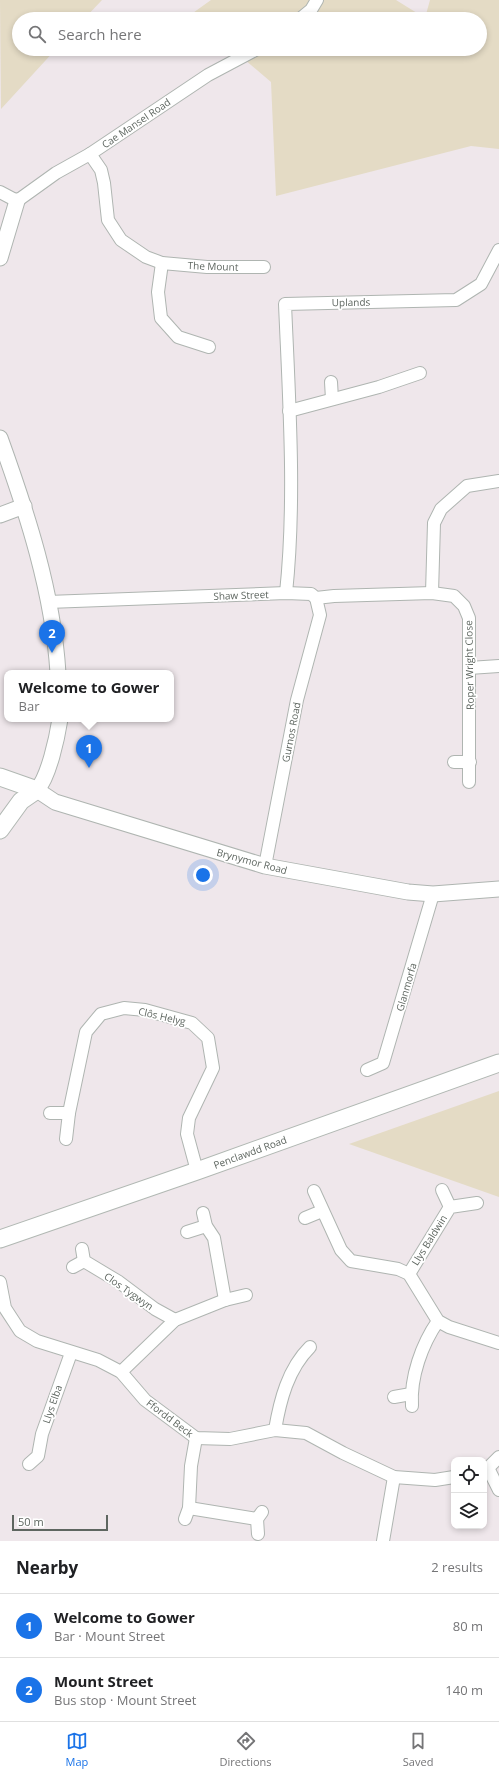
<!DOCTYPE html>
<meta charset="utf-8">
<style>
body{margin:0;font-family:"Open Sans",sans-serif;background:#f2f2f2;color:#202124}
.controls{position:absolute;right:12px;bottom:12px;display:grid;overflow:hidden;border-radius:8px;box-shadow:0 2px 6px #0003}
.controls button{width:36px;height:36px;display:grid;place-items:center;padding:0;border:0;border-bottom:1px solid #e0e0e0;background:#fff;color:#202124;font:20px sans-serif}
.scale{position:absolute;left:12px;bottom:10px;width:96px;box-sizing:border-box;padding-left:4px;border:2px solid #5e6660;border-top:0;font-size:11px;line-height:14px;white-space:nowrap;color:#5e6660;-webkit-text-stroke:3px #fff;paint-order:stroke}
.you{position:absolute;left:203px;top:875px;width:14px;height:14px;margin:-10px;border:3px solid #fff;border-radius:50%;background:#1a73e8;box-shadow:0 0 0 6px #1a73e833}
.badge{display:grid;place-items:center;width:26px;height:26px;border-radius:50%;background:#1a73e8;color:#fff;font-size:13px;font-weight:700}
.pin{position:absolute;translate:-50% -33px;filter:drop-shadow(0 1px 2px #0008)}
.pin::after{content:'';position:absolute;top:21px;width:14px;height:12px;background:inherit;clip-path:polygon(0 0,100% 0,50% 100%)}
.popup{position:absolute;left:4px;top:670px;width:170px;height:52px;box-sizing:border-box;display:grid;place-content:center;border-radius:8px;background:#fff;filter:drop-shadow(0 1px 3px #0005);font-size:13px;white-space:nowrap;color:#757577}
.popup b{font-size:15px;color:#202124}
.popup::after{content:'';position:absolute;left:50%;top:100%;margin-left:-8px;border:8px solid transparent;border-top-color:#fff}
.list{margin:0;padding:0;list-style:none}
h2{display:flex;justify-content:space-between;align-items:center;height:52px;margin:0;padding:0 16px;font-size:17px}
h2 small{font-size:13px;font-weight:400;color:#757577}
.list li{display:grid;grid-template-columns:26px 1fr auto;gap:12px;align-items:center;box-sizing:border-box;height:64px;padding:0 16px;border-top:1px solid #e0e0e0}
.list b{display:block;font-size:15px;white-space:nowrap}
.list p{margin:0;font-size:13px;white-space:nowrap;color:#757577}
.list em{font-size:13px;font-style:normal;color:#757577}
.icon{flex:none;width:22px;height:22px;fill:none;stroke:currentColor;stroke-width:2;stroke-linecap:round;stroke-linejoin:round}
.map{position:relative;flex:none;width:499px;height:1541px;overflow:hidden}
.search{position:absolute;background:#fff;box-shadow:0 2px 6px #0003;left:12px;right:12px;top:12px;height:44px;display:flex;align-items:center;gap:10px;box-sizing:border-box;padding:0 14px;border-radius:22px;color:#757577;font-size:15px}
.sheet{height:180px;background:#fff}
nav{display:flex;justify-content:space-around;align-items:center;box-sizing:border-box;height:56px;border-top:1px solid #e0e0e0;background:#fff;font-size:11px;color:#757577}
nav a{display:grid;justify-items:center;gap:2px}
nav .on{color:#1a73e8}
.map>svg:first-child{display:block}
</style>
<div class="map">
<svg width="499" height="1541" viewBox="0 0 499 1541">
<rect width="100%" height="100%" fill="#efe7eb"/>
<!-- green -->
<g fill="#e4dbc5">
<polygon points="0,0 102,0 84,19 19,19 19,49 56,49 1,109"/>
<polygon points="211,0 396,0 425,18 430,0 499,0 499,149 471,146 276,196 271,82 232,49 480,49 480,19 196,19 190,15"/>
<polygon points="499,1091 499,1197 349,1144"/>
</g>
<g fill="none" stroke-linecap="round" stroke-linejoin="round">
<!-- minor casing -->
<g stroke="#afb5b1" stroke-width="14">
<g id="minor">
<polyline points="300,19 311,10 317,0"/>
<polyline points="90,154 101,170 104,183 108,220 121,240 146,257 162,263 207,267 264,267"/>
<polyline points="0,192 17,201 56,173 90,154 208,75 257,49"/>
<polyline points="162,263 158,292 161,318 178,337 209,347"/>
<polyline points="331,382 332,399"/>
<polyline points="289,411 379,387 420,373"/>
<path d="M 286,593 C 296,499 289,399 285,304 L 456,300 L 481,284 L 499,250"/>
<polyline points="432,593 434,523 441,509 467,486 499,481"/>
<polyline points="48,602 286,593 311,594 316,598 334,596 432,593 454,596 464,606 469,618 469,782"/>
<polyline points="469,668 499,666"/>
<polyline points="454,762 470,762"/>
<polyline points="265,866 297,700 320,615 316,598"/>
<polyline points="367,1070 383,1063 433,894"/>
<polyline points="50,1113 69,1113"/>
<polyline points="66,1139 69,1113 86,1032 101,1014 124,1008 145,1010 192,1023 208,1038 213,1068 189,1118 187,1134 197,1171"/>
<polyline points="442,1190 450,1207"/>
<polyline points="314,1191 341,1250 351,1261 398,1269 409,1274 438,1321 449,1327 499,1343"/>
<polyline points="203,1213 206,1226 214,1238 225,1300"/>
<polyline points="305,1218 322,1211"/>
<polyline points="187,1232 206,1226"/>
<polyline points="82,1249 84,1261 119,1282 155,1309 175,1320"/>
<polyline points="73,1267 84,1261"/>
<polyline points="409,1274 450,1207 477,1203"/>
<polyline points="0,1282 5,1308 20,1331 37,1341 98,1360 121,1372 145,1400 196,1438 230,1439 275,1430 306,1433 343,1453 394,1477 435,1480 454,1477"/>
<polyline points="121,1372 175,1320 225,1300 246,1295"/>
<polyline points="394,1397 411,1394"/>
<path d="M 412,1406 C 410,1377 422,1344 438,1321"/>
<path d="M 275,1430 C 280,1400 288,1369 310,1347"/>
<polyline points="29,1464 38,1456 42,1434 71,1353"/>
<polyline points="488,1468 499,1490"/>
<polyline points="484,1469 488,1468 499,1457"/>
<polyline points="189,1508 257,1519"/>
<polyline points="185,1519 189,1508 191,1466 196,1438"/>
<polyline points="258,1534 257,1519 262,1512"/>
<polyline points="383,1541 394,1477"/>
</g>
</g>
<!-- tertiary casing -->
<g stroke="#afb5b1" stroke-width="17">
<g id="tertiary">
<polyline points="0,258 17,201"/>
<path d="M 0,438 C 27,513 53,592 58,673"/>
<polyline points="0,515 24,506"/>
<path d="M 60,719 C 57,738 49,776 37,790 L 55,802 L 265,866 L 408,892 L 433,894 L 499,889"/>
</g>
</g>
<!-- secondary casing -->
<g stroke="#b1b8b3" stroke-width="19">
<g id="secondary">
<polyline points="0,777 37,790"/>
<polyline points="0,830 21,801 37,790"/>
<polyline points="0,1239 197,1171 499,1063"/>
</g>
</g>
<!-- minor -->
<use href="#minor" stroke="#fff" stroke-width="12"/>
<!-- tertiary -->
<use href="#tertiary" stroke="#fff" stroke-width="15"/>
<!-- secondary -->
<use href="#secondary" stroke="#fff" stroke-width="17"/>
</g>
<g text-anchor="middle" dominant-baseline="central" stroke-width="3.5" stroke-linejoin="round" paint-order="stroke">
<!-- street labels -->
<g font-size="10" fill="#5e6660" stroke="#fff">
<text transform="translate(136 123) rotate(-34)">Cae Mansel Road</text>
<text transform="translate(213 266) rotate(2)">The Mount</text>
<text transform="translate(351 302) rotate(-1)">Uplands</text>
<text transform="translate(241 595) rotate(-2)">Shaw Street</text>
<text transform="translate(469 665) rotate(-91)">Roper Wright Close</text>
<text transform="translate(291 732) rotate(-79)">Gurnos Road</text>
<text transform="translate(252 861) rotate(15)">Brynymor Road</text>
<text transform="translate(406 987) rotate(-74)">Glanmorfa</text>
<text transform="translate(162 1016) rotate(13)">Clôs Helyg</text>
<text transform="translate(250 1152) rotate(-20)">Penclawdd Road</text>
<text transform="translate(429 1240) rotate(-58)">Llys Baldwin</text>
<text transform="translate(129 1291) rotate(35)">Clos Tygwyn</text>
<text transform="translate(52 1404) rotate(-71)">Llys Elba</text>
<text transform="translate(170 1418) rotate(37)">Ffordd Beck</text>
</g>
</g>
</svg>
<div class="controls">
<button><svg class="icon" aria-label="locate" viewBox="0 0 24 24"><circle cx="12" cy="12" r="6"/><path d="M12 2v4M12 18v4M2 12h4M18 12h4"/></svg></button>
<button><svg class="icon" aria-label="layers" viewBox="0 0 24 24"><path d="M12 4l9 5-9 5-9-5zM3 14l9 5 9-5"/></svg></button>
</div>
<div class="scale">50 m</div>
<div class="you"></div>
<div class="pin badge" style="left:89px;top:768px">1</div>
<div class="popup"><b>Welcome to Gower</b>Bar</div>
<div class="pin badge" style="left:52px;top:653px">2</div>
<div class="search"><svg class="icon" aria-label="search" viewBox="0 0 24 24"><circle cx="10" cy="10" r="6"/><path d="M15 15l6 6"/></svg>Search here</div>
</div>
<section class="sheet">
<h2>Nearby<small>2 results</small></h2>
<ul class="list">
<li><span class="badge">1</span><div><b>Welcome to Gower</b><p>Bar · Mount Street</p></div><em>80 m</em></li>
<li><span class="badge">2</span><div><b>Mount Street</b><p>Bus stop · Mount Street</p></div><em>140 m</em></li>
</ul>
</section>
<nav>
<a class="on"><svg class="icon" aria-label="map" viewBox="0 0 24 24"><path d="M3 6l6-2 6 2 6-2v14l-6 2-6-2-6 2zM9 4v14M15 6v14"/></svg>Map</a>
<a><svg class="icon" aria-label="directions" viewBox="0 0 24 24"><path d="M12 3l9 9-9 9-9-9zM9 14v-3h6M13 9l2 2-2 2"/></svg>Directions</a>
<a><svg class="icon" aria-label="saved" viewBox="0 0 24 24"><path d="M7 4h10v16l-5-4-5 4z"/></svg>Saved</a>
</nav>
